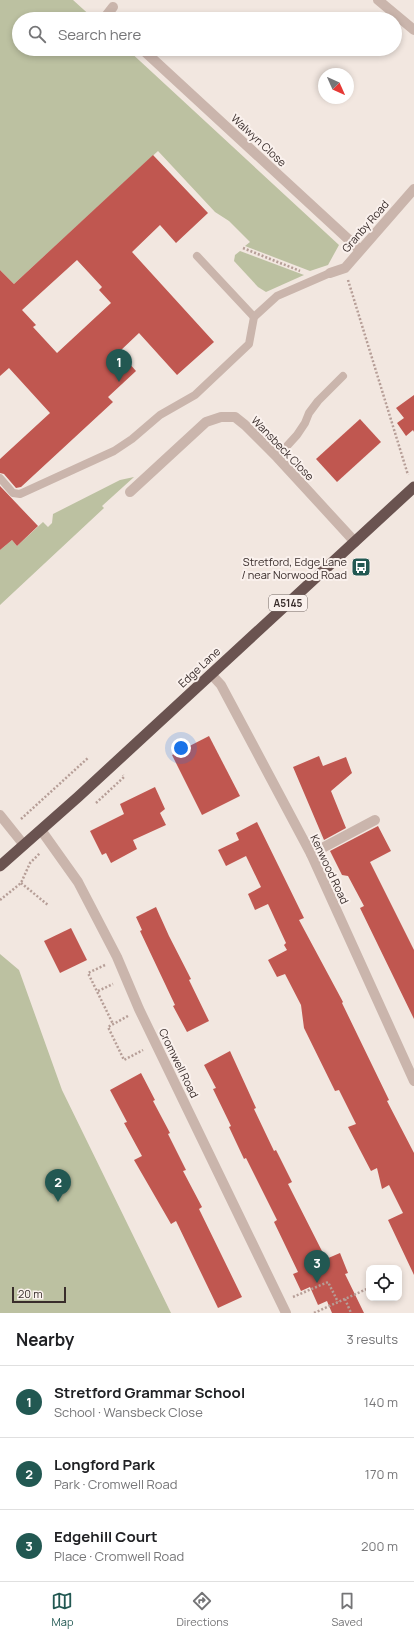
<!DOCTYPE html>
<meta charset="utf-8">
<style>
body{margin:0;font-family:Manrope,sans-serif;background:#f2f2f2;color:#202124}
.controls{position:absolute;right:12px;bottom:12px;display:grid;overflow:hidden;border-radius:8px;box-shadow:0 2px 6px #0003}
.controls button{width:36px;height:36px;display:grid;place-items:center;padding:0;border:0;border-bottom:1px solid #e0e0e0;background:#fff;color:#202124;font:20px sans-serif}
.compass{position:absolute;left:318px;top:68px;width:36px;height:36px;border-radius:50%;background:#fff;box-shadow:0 2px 6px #0003;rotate:135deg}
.scale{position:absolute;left:12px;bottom:10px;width:54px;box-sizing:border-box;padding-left:4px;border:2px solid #392d2b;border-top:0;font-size:11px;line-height:14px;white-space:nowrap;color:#392d2b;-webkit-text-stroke:3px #faf1ed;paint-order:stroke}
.you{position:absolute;left:181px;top:748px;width:14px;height:14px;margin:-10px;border:3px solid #fff;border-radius:50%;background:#1a73e8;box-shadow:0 0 0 6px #1a73e833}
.badge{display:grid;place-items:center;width:26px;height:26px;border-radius:50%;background:#225852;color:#fff;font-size:13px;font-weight:700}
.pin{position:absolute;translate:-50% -33px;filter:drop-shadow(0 1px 2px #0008)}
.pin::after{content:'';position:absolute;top:21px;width:14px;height:12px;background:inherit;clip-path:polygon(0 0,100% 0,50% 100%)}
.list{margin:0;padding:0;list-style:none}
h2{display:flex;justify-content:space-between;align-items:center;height:52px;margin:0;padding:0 16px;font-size:17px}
h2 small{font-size:13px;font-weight:400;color:#757577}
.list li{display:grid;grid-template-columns:26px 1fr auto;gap:12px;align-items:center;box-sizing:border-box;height:72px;padding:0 16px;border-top:1px solid #e0e0e0}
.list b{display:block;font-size:15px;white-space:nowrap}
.list p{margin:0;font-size:13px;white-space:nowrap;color:#757577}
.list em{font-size:13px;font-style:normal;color:#757577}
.icon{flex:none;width:22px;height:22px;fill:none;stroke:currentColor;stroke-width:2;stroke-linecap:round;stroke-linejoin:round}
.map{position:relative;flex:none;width:414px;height:1313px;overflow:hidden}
.search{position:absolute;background:#fff;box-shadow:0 2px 6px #0003;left:12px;right:12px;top:12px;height:44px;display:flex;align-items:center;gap:10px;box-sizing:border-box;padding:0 14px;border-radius:22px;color:#757577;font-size:15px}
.sheet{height:268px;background:#fff}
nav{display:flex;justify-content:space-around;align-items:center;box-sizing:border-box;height:56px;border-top:1px solid #e0e0e0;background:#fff;font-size:11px;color:#757577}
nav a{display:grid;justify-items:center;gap:2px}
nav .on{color:#225852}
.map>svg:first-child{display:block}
</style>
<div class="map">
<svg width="414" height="1313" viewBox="0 0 414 1313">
<rect width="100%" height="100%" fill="#f2e7e0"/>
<!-- green -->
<g fill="#bcc1a1">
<polygon points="0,0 73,0 94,19 19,19 19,49 127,49 339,245 328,265 310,271 245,246 250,242 229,221 215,212 158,151 14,284 0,270"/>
<polygon points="240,251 304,275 266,292 258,287 234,261 235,255"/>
<polygon points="134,477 102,506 104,508 0,605 0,550 12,540 17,546 43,522 48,527 52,523 53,514 120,480"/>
<polygon points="0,954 19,970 62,1090 171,1313 0,1313"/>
</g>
<!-- building -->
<g fill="#c05750" fill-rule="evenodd">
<path d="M 153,155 L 208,213 L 176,243 L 160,225 L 132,252 L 214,342 L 177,375 L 139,333 L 119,352 L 136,371 L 108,397 L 113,402 L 21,487 L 16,488 L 4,474 L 0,473 L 0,459 L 50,413 L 9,368 L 0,376 L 0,270 L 14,284 ZM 77,260 L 102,287 L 99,290 L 111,303 L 57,353 L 33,327 L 36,325 L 22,310 Z"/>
<polygon points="414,395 414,432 413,430 406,436 397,423 404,418 396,408"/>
<polygon points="360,419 381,442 337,482 316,459"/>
<polygon points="0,486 38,526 17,546 12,540 0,550"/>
<polygon points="209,736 240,796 202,815 172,755"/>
<polygon points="319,756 323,766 346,757 352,773 331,791 346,828 324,840 293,767"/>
<polygon points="155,787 165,809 160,813 166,825 133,840 137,849 111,863 106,853 102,855 90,831 124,814 120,804"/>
<polygon points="257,822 304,918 299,920 343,1002 342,1003 389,1100 387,1101 414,1153 414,1275 388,1220 403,1213 389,1185 382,1189 377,1168 371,1171 348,1127 356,1124 339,1090 335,1091 304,1028 301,1005 285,974 277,977 268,960 287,950 284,945 286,943 268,904 255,910 248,894 261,887 246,856 226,866 218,850 239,840 236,833"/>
<polygon points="378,826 391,851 370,862 414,950 414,1019 360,908 364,906 348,876 342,875 330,851"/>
<polygon points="156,907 169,936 191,979 189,980 209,1021 187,1032 173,1006 175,1005 140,931 142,930 136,917"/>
<polygon points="71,928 87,960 60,973 44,941"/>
<polygon points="230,1051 256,1108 254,1109 274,1151 276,1150 292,1182 288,1184 326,1259 340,1253 348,1273 345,1274 364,1313 332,1313 327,1301 318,1305 310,1287 301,1291 293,1274 298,1272 274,1222 277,1220 246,1158 244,1159 229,1127 231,1126 213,1089 216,1088 204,1065"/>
<polygon points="141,1073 155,1100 153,1101 170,1133 168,1134 186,1170 183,1171 202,1207 199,1209 242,1297 218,1308 176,1221 171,1224 134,1160 142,1156 124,1123 127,1122 110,1090"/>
</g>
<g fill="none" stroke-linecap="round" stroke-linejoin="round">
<!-- path -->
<g stroke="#b69e97" stroke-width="2.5" stroke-dasharray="2 2" stroke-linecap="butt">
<polyline points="243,248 300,271"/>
<polyline points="348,280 408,475"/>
<polyline points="96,803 124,777 123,775"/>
<polyline points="21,819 89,757"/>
<polyline points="21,883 48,905"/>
<polyline points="0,900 21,883 30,863 40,853"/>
<polyline points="105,965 88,973 113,1024"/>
<polyline points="98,991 113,984"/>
<polyline points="128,1016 108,1027 124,1060 143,1050"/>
<polyline points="293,1297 328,1282 338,1302"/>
<polyline points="345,1299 351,1313"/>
<polyline points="314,1313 369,1288"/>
</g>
<!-- service -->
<g stroke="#cab5ac" stroke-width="8">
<polyline points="197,256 254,317"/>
<polyline points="277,457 297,435 305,423 309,413 318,401 343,376"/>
<polyline points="0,478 13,493 20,494 114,451 132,439 160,415 195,395 249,344 254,317 277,296 330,273"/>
</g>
<!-- minor -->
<g stroke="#cab5ac" stroke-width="10">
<polyline points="378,0 414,30"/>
<polyline points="109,19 106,16 113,7"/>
<polyline points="142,49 360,250"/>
<polyline points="330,273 345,268 414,189"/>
<polyline points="130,492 206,422 221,417 235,417 245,425 277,457 355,542"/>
<polyline points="211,674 221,685 311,854 414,1081"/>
<polyline points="0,815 24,845"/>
<polyline points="41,830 78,882 117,957 139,1009 286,1313"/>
<polyline points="311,854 375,820"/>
</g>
<!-- trunk -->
<polyline stroke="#6a5350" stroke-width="11" points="0,866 78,797 414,487"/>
</g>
<!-- icons -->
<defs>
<g id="bus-square" transform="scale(1)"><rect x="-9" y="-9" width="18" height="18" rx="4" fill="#225852" stroke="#faf1ed"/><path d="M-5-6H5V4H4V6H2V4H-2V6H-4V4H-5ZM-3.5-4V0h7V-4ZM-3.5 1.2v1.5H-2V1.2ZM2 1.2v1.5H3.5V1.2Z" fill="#fff"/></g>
</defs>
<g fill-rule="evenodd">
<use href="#bus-square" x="361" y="567"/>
</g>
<g text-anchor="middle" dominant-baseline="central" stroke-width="4" stroke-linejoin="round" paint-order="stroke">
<!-- shield labels -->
<rect fill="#faf1ed" stroke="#736865" stroke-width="1" x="269" y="595" width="38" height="16" rx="3"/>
<g font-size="10" font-weight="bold" fill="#392d2b">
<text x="288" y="603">A5145</text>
</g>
<!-- street labels -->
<g font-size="11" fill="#392d2b" stroke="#faf1ed">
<text transform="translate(259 140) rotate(43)">Walwyn Close</text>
<text transform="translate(365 226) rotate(-49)">Granby Road</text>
<text transform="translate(283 448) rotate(46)">Wansbeck Close</text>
<text transform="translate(199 667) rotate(-43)">Edge Lane</text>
<text transform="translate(330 869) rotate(65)">Kenwood Road</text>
<text transform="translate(179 1063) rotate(64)">Cromwell Road</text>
</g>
<!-- poi labels -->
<g font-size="11" fill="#392d2b" stroke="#faf1ed" text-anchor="end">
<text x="347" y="561">Stretford, Edge Lane<tspan x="347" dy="13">/ near Norwood Road</tspan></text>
</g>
</g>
</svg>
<div class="controls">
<button><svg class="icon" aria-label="locate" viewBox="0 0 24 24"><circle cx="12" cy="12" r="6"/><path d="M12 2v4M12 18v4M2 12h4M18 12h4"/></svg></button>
</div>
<svg class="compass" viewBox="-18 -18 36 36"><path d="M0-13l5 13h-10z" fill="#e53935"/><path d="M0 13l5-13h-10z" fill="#757577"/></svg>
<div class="scale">20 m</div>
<div class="you"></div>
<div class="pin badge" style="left:119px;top:382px">1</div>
<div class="pin badge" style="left:58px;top:1202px">2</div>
<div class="pin badge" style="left:317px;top:1283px">3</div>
<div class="search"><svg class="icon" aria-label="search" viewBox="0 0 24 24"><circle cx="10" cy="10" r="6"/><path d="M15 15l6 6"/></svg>Search here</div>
</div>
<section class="sheet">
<h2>Nearby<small>3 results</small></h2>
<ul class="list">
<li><span class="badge">1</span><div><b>Stretford Grammar School</b><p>School · Wansbeck Close</p></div><em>140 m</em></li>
<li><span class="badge">2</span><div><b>Longford Park</b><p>Park · Cromwell Road</p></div><em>170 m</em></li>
<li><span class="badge">3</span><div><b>Edgehill Court</b><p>Place · Cromwell Road</p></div><em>200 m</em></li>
</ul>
</section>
<nav>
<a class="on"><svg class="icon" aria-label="map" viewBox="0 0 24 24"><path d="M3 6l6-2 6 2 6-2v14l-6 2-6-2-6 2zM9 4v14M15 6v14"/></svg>Map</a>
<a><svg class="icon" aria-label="directions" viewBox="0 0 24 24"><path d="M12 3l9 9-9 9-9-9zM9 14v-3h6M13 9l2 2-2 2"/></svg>Directions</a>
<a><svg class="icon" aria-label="saved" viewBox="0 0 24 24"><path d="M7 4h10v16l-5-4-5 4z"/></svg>Saved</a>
</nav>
